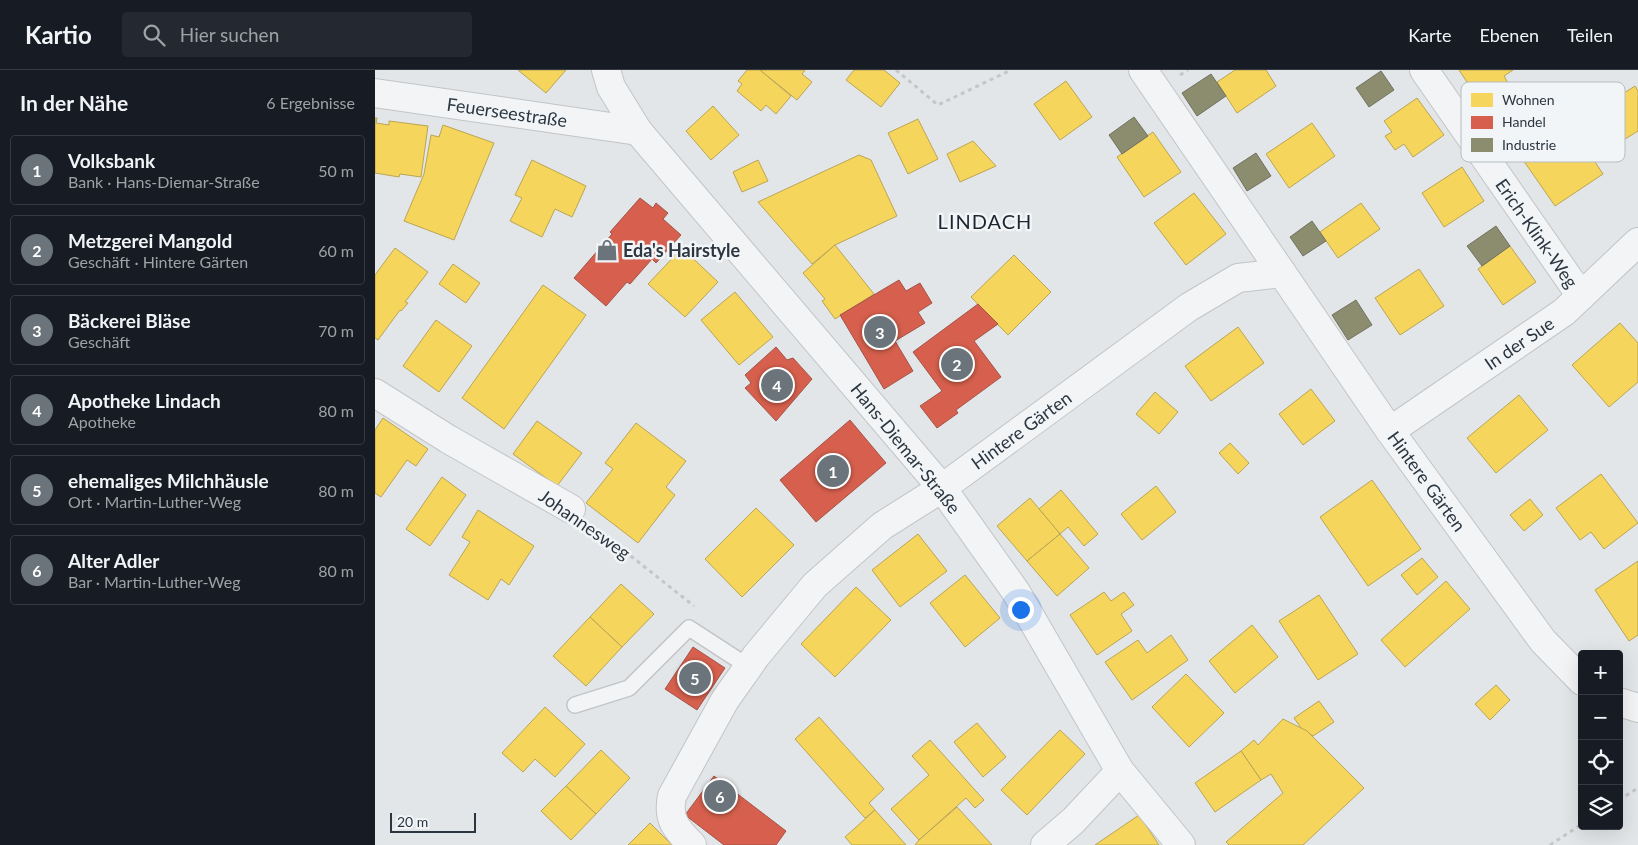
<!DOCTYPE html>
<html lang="de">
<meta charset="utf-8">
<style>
body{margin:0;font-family:Lato,sans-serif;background:#242831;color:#f1f3f6}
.controls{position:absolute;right:15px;bottom:15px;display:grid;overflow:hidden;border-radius:5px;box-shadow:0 5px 20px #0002}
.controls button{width:45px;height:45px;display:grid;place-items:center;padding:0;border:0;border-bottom:1px solid #363941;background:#171b24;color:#f1f3f6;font:25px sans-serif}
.scale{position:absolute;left:15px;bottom:12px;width:86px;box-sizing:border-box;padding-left:5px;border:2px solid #2c3640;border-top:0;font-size:14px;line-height:18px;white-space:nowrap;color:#2c3640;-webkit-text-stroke:4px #f2f5f7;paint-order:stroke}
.you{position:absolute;left:645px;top:539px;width:18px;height:18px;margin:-12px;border:4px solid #fff;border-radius:50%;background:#1a73e8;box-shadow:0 0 0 8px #1a73e833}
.badge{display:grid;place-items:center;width:32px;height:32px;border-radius:50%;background:#6c747b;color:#fff;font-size:16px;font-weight:700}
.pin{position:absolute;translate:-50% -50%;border:2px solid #fff;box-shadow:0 1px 5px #0006}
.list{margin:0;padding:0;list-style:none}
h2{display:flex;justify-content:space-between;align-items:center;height:65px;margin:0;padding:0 20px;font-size:21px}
h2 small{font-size:16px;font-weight:400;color:#9ea1a6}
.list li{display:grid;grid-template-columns:32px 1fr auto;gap:15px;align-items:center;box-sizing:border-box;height:70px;margin:0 10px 10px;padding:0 10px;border:1px solid #363941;border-radius:5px}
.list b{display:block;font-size:19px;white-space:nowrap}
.list p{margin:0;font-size:16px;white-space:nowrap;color:#9ea1a6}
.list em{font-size:16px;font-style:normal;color:#9ea1a6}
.icon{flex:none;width:28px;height:28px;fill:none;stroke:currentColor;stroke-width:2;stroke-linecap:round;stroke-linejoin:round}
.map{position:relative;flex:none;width:1263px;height:775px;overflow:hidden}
header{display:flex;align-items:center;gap:30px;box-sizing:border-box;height:70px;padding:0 25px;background:#171b24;border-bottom:1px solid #363941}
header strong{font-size:24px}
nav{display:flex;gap:28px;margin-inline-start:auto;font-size:18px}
.search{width:350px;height:45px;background:#242831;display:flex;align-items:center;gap:12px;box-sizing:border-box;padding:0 18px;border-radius:5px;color:#9ea1a6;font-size:19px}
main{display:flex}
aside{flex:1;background:#171b24}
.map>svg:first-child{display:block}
</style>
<header>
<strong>Kartio</strong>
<div class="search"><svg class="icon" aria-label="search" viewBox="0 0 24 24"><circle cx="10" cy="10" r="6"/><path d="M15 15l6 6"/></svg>Hier suchen</div>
<nav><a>Karte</a><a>Ebenen</a><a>Teilen</a></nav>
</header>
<main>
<aside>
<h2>In der Nähe<small>6 Ergebnisse</small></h2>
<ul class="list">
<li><span class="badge">1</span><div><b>Volksbank</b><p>Bank · Hans-Diemar-Straße</p></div><em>50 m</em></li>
<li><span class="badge">2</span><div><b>Metzgerei Mangold</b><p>Geschäft · Hintere Gärten</p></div><em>60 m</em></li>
<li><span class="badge">3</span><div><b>Bäckerei Bläse</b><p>Geschäft</p></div><em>70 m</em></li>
<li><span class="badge">4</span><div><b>Apotheke Lindach</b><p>Apotheke</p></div><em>80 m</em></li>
<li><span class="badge">5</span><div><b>ehemaliges Milchhäusle</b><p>Ort · Martin-Luther-Weg</p></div><em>80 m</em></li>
<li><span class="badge">6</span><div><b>Alter Adler</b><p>Bar · Martin-Luther-Weg</p></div><em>80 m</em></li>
</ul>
</aside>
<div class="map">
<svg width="1263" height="775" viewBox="0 0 1263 775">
<rect width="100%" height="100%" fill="#e3e6e8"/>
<!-- homes -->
<g fill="#f6d55c" stroke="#b9a554">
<polygon points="143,0 191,0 171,23"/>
<polygon points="372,0 385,0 416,26 401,44 391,35 386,41 362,21 367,14 363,11"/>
<polygon points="385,0 430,0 427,4 437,12 422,30"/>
<polygon points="479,0 509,0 525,13 506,37 471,10"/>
<polygon points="860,0 891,0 901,16 862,43 842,12"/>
<polygon points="1084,0 1138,0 1129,6 1133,13 1112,27 1107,19 1100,24"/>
<polygon points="691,11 717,47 685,70 659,34"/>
<polygon points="1260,16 1263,21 1263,61 1247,71 1226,38"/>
<polygon points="1042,28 1069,65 1038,87 1029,74 1020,80 1010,66 1017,62 1009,51"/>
<polygon points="338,36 364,65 336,90 311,61"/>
<polygon points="0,48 2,48 1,53 14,55 14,51 53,56 46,107 25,104 24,107 0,103"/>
<polygon points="543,49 563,89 533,104 513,63"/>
<polygon points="937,53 960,86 914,118 891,84"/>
<polygon points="1195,54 1228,104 1180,136 1146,87"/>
<polygon points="68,55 119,73 79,170 29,151 49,104 56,65 64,67"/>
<polygon points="778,62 806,102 769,127 742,87"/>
<polygon points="598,71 621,96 585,112 572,84"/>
<polygon points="484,85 496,90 522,146 460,175 437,194 383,132"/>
<polygon points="157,90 211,116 197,147 180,139 167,167 135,151 147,128 140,125"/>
<polygon points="383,90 393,111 367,122 358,102"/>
<polygon points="1087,97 1109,131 1069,157 1047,123"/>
<polygon points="819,123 851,164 811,195 779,153"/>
<polygon points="986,133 1005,159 963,188 945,162"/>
<polygon points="460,175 499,224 460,249 447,231 450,229 428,203"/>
<polygon points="1135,176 1161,212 1128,235 1103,199"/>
<polygon points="20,178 53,202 30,232 33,233 26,241 25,240 3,270 0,268 0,205"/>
<polygon points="307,178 343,212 310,247 273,214"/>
<polygon points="639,185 676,222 633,265 596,227"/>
<polygon points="78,194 105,213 91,233 64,214"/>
<polygon points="1044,199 1069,236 1025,265 1000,228"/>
<polygon points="168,215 211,245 129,359 87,328"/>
<polygon points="360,222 398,267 364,295 326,250"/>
<polygon points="61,250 97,276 64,322 28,296"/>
<polygon points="1245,253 1263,273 1263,312 1234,337 1197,295"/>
<polygon points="863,257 889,293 836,331 810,296"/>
<polygon points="936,319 960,351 928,375 904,344"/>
<polygon points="780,322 803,342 784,364 761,344"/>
<polygon points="1144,325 1173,360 1121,403 1092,368"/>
<polygon points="8,348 53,379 41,396 32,390 6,427 0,423 0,360"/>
<polygon points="162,351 207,383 182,416 138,384"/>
<polygon points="261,353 311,391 291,417 300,425 263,473 211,433 238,399 230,393"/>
<polygon points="855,373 874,393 863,404 844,383"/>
<polygon points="1226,404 1263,453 1229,479 1216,462 1205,470 1181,438"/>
<polygon points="67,407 91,425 55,476 31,459"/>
<polygon points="997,410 1046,479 993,516 945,447"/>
<polygon points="781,416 801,442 767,470 746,444"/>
<polygon points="686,420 723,464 709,476 693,457 685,464 664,439"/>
<polygon points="655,428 685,464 652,491 622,456"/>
<polygon points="1155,429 1168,445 1149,461 1135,445"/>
<polygon points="381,438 419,475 367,527 330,489"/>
<polygon points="103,440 159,476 134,515 126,509 113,530 74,505 95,472 87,467"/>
<polygon points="543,464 572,501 525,537 497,500"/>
<polygon points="685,464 714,498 682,526 652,491"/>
<polygon points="1047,488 1063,507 1042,525 1026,505"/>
<polygon points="1263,491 1263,565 1254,571 1220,520"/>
<polygon points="590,505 625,548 590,577 555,533"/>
<polygon points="1071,511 1095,539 1030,597 1006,570"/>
<polygon points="246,514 279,544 247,577 215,547"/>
<polygon points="481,517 516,550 460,607 426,574"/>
<polygon points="729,522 736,531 749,522 759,535 746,544 757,561 722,585 695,545"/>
<polygon points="944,525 983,584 943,610 904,551"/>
<polygon points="215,547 247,577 211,616 178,586"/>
<polygon points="877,555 903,587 860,623 834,591"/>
<polygon points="796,565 813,590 757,630 730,592 763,570 772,583"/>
<polygon points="811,604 849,643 814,677 777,637"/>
<polygon points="1121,615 1135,630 1115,650 1100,634"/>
<polygon points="944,631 959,652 938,666 926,658 919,648"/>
<polygon points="170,637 210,674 180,707 160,689 148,702 127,683"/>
<polygon points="444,647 509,719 494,733 500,740 490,748 420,669"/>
<polygon points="908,649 932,661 989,718 928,775 854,775 851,772 908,723 896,704 886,710 866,681 879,670 883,675"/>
<polygon points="602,653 631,687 608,707 579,672"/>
<polygon points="685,660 710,684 652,745 626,720"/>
<polygon points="555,670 609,730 600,738 591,728 544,770 516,739 554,705 537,686"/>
<polygon points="226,680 255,708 221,744 191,716"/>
<polygon points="866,681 886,710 840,742 820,713"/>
<polygon points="191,716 221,744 196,770 166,741"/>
<polygon points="582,737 617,775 540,775 544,770"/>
<polygon points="500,740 531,775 477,775 470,767"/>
<polygon points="764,745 784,775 720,775"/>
<polygon points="275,753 297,775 253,775"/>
</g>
<!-- shops -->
<g fill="#d6604d" stroke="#a35349">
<polygon points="265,128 278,138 281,133 293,143 288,149 306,165 281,193 277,189 255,214 252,212 231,236 199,208 237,164 235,162"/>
<polygon points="524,210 531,221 545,213 557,233 543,242 550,253 520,271 538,301 509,319 465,245"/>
<polygon points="603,234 623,254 599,271 626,307 581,340 583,343 562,358 545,336 567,321 538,282"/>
<polygon points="401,277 412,290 418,288 437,309 401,351 370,318 376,313 370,305"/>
<polygon points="475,350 511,393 441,452 405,410"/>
<polygon points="318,577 350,598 322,640 290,619"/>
<polygon points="339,706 411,761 401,775 349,775 310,745"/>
</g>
<!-- industry -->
<g fill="#8c8c6e" stroke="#6f7260">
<polygon points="1006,1 1019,20 994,37 981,18"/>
<polygon points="836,4 851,26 822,46 807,23"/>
<polygon points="759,47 773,66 747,84 734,65"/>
<polygon points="881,83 896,106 872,121 858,98"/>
<polygon points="937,151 951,171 928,186 915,167"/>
<polygon points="1121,156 1135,176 1107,196 1092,176"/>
<polygon points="981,230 997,255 973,270 957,245"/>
</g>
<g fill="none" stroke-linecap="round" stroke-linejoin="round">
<!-- lane casing -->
<g stroke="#c2c4c6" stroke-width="18">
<polyline id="lane" points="200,635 254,618 314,558 374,597"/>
</g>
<!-- street casing -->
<g stroke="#c2c4c6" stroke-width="30">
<g id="street">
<polyline points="231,0 236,17 263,61 567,418 641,522 745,701 806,775"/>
<polyline points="768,0 907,203"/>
<polyline points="1049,0 1206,226"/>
<polyline points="0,23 263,61"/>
<polyline points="0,323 73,369 196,439"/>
<polyline points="1015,361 1189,242 1263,172"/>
<polyline points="1244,632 1263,638"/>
<path d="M 317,775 C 301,759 292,749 297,726 L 350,630 L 381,586 L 440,515 L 507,456 L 567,418 L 814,237 L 863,208 L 907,203 L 1015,361 L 1168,571 L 1207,611"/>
<polyline points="670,775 698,751 745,701"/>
</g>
</g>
<!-- path -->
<g stroke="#c4c6c8" stroke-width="3" stroke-dasharray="4 4" stroke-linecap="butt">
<polyline points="521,0 563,35 636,0"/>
<polyline points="805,5 813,0"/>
<polyline points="218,456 319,536"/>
<polyline points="1244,730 1263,718"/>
<polyline points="1175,775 1207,754"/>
</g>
<!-- lane -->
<use href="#lane" stroke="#f3f4f5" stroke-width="15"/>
<!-- street -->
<use href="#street" stroke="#f3f4f5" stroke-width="28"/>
</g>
<!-- icons -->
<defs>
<g id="shop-bare" transform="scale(1.725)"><path d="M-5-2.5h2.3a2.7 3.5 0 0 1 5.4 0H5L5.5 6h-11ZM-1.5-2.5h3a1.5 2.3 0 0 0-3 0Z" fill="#6c747b" stroke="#f2f5f7" stroke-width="2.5" paint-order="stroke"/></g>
</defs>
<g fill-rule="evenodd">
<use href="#shop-bare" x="232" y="180"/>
</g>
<g text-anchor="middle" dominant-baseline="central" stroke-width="5" stroke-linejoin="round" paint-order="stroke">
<!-- street labels -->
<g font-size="18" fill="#2c3640" stroke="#f2f5f7">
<text transform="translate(132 42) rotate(8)">Feuerseestraße</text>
<text transform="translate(1162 163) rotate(55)">Erich-Klink-Weg</text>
<text transform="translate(1144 273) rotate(-34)">In der Sue</text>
<text transform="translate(646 360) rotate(-36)">Hintere Gärten</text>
<text transform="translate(531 378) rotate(51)">Hans-Diemar-Straße</text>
<text transform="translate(1052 411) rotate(54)">Hintere Gärten</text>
<text transform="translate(210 454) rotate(35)">Johannesweg</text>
</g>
<!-- poi labels -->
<g font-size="18" font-weight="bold" fill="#2c3640" stroke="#f2f5f7" text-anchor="start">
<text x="248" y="180">Eda's Hairstyle</text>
</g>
<!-- quarter labels -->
<g font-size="20" letter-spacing="1" fill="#1e2731" stroke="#f2f5f7">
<text x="610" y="151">LINDACH</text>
</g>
</g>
<!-- legend -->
<rect x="1086" y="12" width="164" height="80" rx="8" fill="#f2f5f7" stroke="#b7bcc0" stroke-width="1"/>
<rect x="1096" y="23" width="22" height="14" fill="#f6d55c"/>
<rect x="1096" y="46" width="22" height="13" fill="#d6604d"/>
<rect x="1096" y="68" width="22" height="14" fill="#8c8c6e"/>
<g font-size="14" fill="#2c3640">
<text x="1127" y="35">Wohnen</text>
<text x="1127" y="57">Handel</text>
<text x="1127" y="80">Industrie</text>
</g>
</svg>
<div class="controls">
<button>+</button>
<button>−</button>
<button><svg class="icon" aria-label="locate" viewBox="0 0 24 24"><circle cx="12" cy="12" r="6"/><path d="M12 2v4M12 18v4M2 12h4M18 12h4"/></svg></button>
<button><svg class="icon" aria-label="layers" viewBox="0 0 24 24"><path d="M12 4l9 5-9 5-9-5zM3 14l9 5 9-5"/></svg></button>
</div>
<div class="scale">20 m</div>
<div class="you"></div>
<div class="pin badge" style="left:458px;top:401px">1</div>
<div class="pin badge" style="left:582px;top:294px">2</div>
<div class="pin badge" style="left:505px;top:262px">3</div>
<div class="pin badge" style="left:402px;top:315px">4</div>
<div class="pin badge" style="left:320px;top:608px">5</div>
<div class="pin badge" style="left:345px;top:726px">6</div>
</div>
</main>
